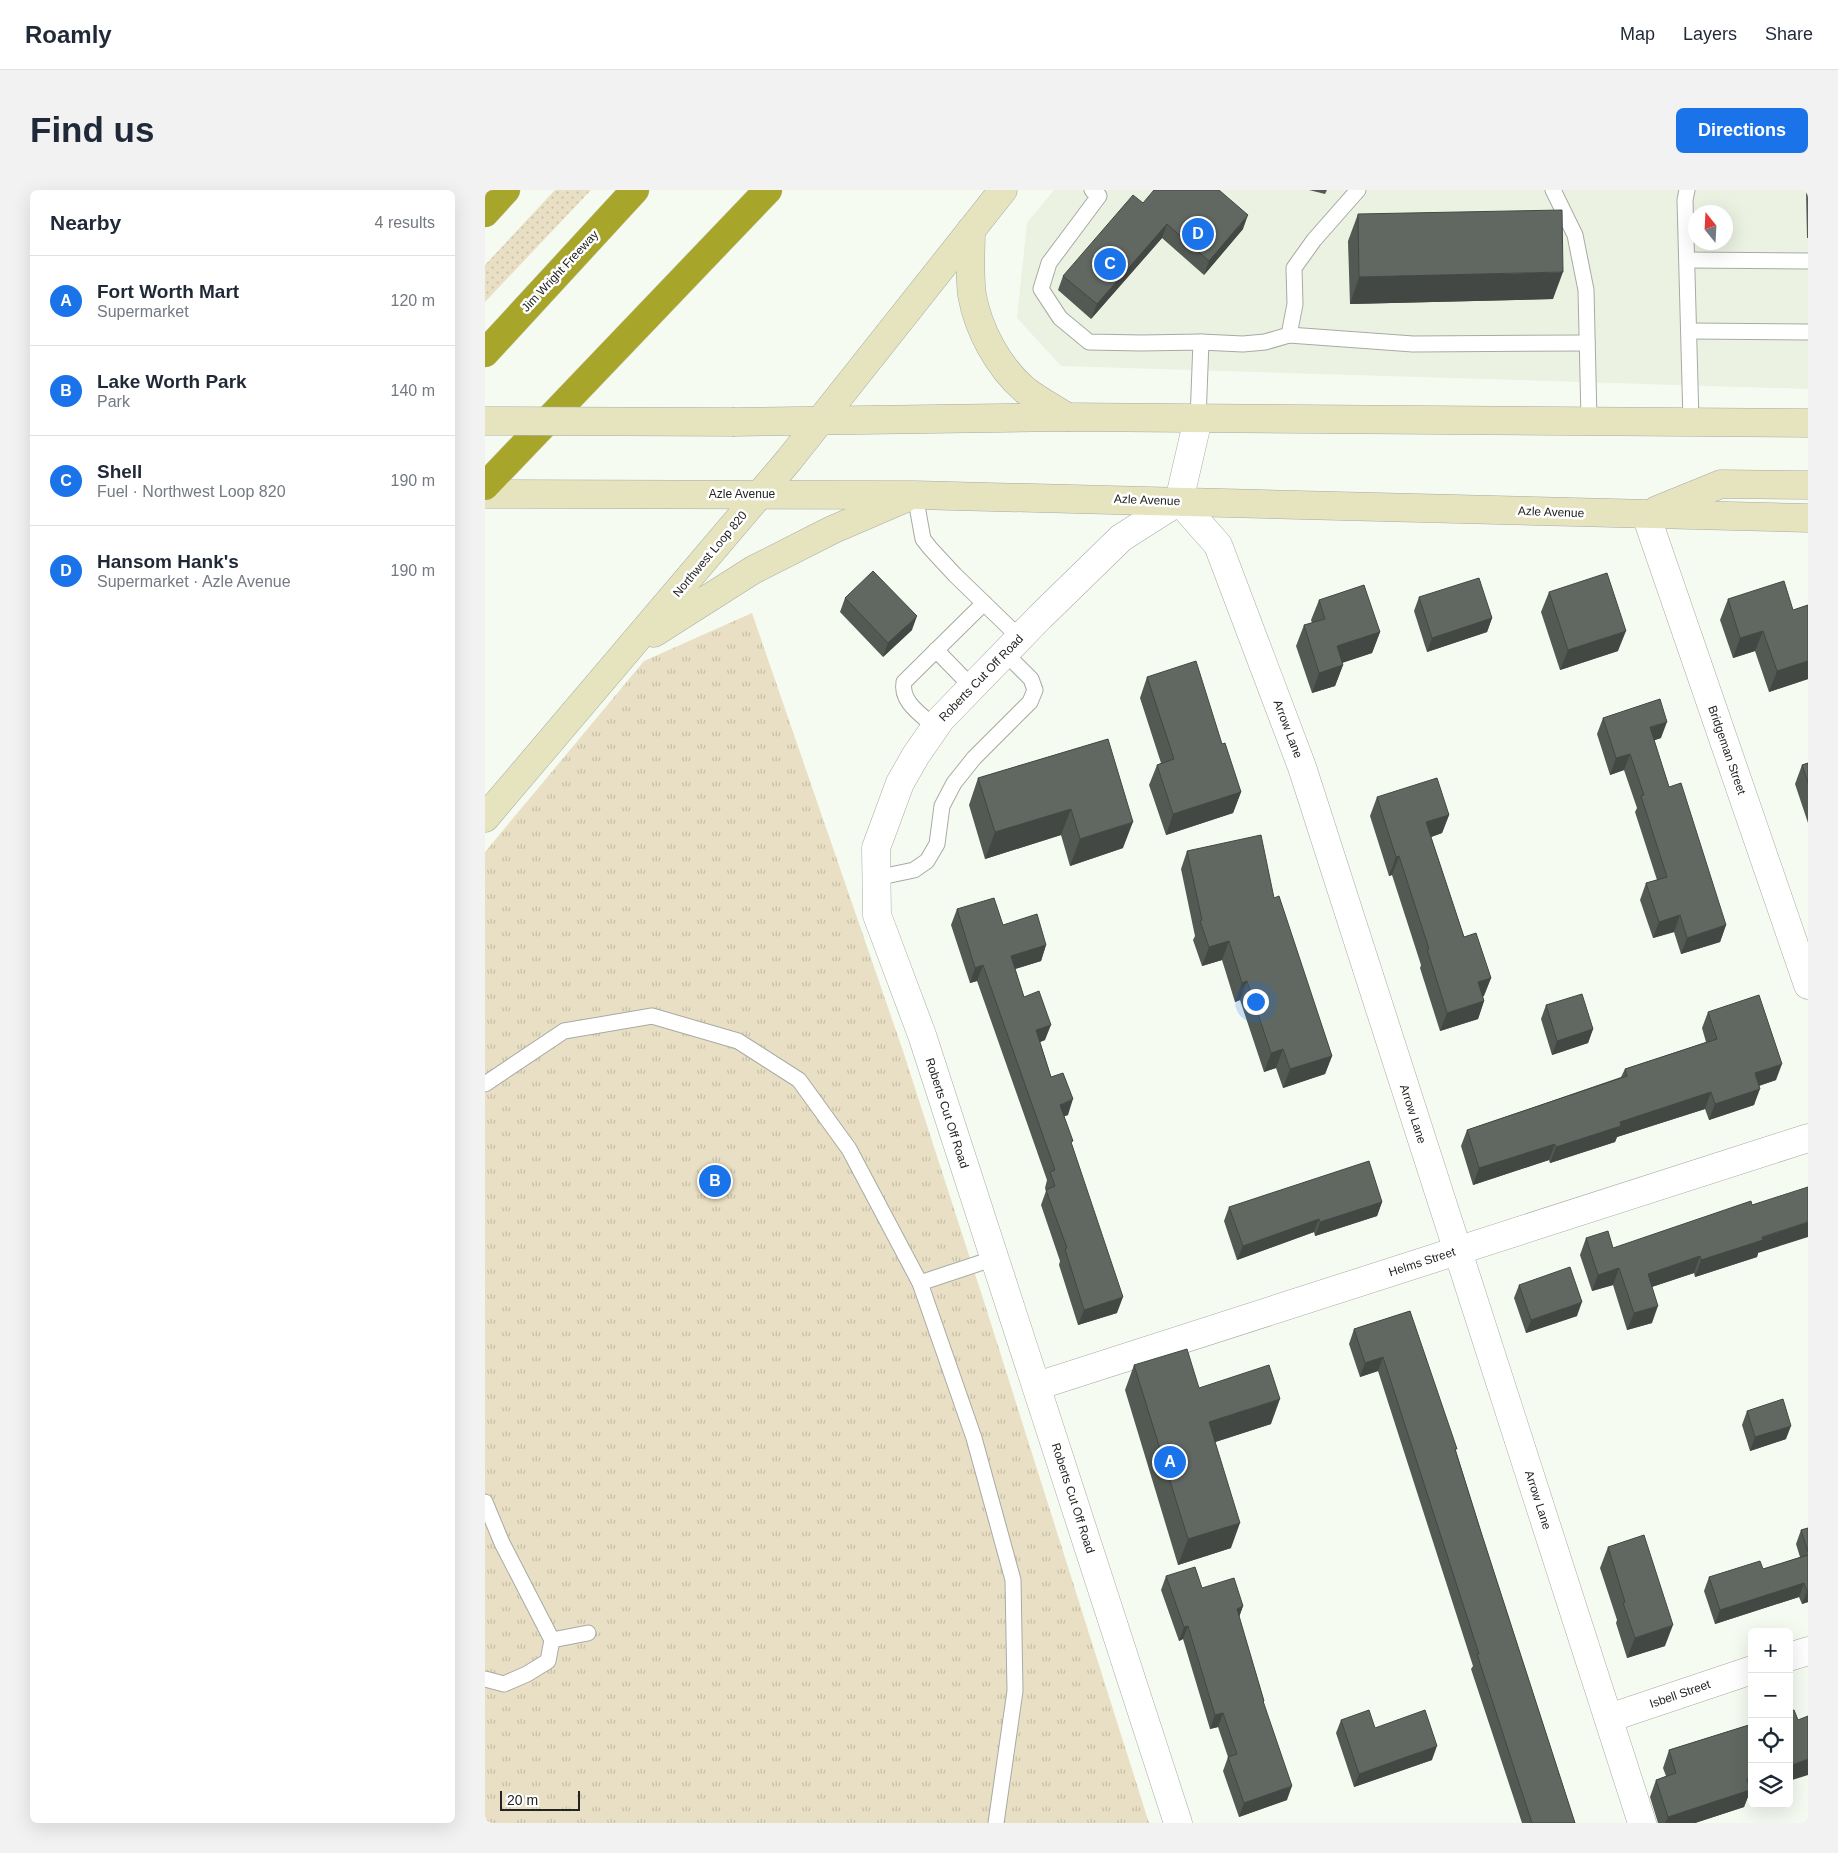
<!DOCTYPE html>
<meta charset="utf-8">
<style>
body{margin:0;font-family:Helvetica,sans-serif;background:#f2f2f3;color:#1f2937}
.controls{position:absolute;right:15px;bottom:15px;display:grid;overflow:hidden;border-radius:8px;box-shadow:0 5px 20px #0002}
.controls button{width:45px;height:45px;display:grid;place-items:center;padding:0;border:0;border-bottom:1px solid #e0e1e3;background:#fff;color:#1f2937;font:25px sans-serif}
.compass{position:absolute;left:1203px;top:15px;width:45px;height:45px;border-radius:50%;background:#fff;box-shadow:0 5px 20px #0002;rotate:342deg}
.scale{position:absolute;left:15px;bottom:12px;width:80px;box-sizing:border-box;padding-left:5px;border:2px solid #232421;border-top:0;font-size:14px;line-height:18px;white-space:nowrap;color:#232421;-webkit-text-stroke:4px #fff;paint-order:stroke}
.you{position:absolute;left:770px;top:811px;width:18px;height:18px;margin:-12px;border:4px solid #fff;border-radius:50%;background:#1a73e8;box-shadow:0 0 0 8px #1a73e833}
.badge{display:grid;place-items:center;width:32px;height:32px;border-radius:50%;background:#1a73e8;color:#fff;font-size:16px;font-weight:700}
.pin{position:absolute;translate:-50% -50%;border:2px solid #fff;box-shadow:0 1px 5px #0006}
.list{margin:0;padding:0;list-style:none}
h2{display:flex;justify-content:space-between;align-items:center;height:65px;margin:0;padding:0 20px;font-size:21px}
h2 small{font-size:16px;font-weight:400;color:#747a83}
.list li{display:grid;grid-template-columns:32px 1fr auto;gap:15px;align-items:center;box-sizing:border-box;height:90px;padding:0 20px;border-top:1px solid #e0e1e3}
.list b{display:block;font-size:19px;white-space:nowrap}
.list p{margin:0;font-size:16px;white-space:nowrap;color:#747a83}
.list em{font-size:16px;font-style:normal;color:#747a83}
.icon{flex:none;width:28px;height:28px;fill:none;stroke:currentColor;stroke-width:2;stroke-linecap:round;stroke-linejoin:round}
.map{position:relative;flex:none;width:1323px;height:1633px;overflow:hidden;border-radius:8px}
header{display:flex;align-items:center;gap:30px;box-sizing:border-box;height:70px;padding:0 25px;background:#fff;border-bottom:1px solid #e0e1e3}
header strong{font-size:24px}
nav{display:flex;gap:28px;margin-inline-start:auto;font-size:18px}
.intro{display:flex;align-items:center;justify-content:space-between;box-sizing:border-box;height:120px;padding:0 30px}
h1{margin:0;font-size:35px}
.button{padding:12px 22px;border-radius:8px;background:#1a73e8;color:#fff;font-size:18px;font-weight:700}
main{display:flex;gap:30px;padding:0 30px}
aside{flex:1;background:#fff;border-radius:8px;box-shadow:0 5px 20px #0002}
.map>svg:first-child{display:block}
</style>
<header>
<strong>Roamly</strong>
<nav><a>Map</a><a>Layers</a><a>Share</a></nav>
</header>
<div class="intro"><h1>Find us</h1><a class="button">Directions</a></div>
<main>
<aside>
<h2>Nearby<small>4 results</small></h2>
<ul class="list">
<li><span class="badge">A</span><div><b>Fort Worth Mart</b><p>Supermarket</p></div><em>120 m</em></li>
<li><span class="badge">B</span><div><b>Lake Worth Park</b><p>Park</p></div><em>140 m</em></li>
<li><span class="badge">C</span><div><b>Shell</b><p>Fuel · Northwest Loop 820</p></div><em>190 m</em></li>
<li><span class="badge">D</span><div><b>Hansom Hank's</b><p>Supermarket · Azle Avenue</p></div><em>190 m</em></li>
</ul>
</aside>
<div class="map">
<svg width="1323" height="1633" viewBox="0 0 1323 1633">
<defs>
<pattern id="grass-dots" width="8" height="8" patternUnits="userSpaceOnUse" patternTransform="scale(1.25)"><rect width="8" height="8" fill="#e9dfc4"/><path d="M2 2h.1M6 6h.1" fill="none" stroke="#c8bfa8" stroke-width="1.8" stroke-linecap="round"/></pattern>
<pattern id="park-tufts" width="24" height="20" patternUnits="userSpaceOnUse" patternTransform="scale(1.25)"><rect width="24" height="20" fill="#e9dfc4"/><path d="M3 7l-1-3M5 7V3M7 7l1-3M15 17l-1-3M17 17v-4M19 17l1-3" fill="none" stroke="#c8bfa8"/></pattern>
</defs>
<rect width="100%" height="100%" fill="#f6fbf2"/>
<!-- built -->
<path fill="#ebf2e2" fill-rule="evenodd" d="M 569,0 L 1323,0 L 1323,199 L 576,176 L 532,128 L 542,33 ZM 1210,22 L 1240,22 L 1240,52 L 1210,52 Z"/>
<!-- grass -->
<polygon fill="url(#grass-dots)" points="70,0 106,0 0,112 0,75"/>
<!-- park -->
<polygon fill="url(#park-tufts)" points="267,423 418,861 502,1121 664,1633 0,1633 0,662 159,471"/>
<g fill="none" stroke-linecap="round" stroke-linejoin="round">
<!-- service casing -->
<g stroke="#a7aba3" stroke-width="17">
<g id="service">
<polyline points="607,0 614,6 564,73 556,99 575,128 604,152 656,153 716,152 758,154 780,152 804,145 810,114 809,78 829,50 873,0"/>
<polyline points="1068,0 1090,45 1101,100 1104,230"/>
<polyline points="1202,0 1200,10 1206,231"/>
<polyline points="1202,70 1323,71"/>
<polyline points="1204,141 1323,142"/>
<polyline points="804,145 928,154 1102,153"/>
<polyline points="713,229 716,152"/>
<polyline points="430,305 438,349 445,358 470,385 535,448"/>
<polyline points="451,460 487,497"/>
<path d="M 450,537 C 437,525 415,512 419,492 L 499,413"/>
<polyline points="391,688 429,680 442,671 452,654 457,616 469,593 489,568 545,512 550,500 546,489 520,463"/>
<polyline points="0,894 79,841 167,826 253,851 314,890 364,959 435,1093 510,1068"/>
<polyline points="435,1093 489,1248 528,1390 530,1501 511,1633"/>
<polyline points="0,1312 17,1353 67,1450 63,1471 42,1484 19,1494 0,1489"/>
<polyline points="67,1450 103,1443"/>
</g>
</g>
<!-- minor casing -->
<g stroke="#a7aba3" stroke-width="29">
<g id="minor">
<polyline points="713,229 694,311 733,355 817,577 1157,1633"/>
<polyline points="1161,325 1323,795"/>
<polyline points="552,1196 1323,948"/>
<polyline points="1304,1467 1323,1461"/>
<polyline points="1124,1528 1267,1480"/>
</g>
</g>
<!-- tertiary casing -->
<g stroke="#a7aba3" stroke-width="29">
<polyline id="tertiary" points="693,1633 437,845 392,725 391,658 415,593 431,565 456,529 555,427 636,348 694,311"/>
</g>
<!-- secondary casing -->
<g stroke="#a7aba3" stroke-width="29">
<g id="secondary">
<path d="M 486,40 C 486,61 484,83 487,105 C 493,139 513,177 540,200 C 553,210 568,218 582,227"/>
<polyline points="250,232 582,227 1323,233"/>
<polyline points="0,304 430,305 1323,328"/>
<polyline points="1172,320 1236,294 1323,295"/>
<polyline points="169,443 268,380 347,340 419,309"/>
<polyline points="0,628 304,270 518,0"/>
</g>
</g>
<!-- motorway casing -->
<g stroke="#d7d8d7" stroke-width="29">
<g id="motorway">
<polyline points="0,23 21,0"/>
<polyline points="0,163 150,0"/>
<polyline points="0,296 283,0"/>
</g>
</g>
<!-- service -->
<use href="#service" stroke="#fff" stroke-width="15"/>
<!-- minor -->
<use href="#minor" stroke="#fff" stroke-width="28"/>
<!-- tertiary -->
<use href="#tertiary" stroke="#fff" stroke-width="28"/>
<!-- secondary -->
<use href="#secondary" stroke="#e5e4bf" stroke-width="28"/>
<!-- motorway -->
<use href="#motorway" stroke="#a7a62b" stroke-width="28"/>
<!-- secondary-bridge casing -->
<g stroke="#a7aba3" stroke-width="29" stroke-linecap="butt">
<polyline id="secondary-bridge" points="0,231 250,232"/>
</g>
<!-- secondary-bridge -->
<use href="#secondary-bridge" stroke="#e5e4bf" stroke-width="28"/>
</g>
<!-- wall -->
<g fill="#535953">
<polygon points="824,0 842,0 840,4"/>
<polygon points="1321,0 1323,0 1323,48 1322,48"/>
<polygon points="658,13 758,39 719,85 677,48 606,129 573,100 578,86"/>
<polygon points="873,24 1068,109 865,114 863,51"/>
<polygon points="1064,402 1133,461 1075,480 1056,422"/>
<polygon points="934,407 1007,428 1002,442 942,462 929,421"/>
<polygon points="360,408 427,440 398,467 355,422"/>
<polygon points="1243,409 1308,420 1323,415 1323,489 1284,502 1270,461 1248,468 1235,430"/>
<polygon points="834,410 895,442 887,463 857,473 858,475 850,496 827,503 811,456 819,435 827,433 826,430"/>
<polygon points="662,487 737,554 756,602 748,623 681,645 664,595 672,575 676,573 655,508"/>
<polygon points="1118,528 1176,548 1169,550 1184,597 1241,735 1235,752 1196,764 1189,742 1168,748 1155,710 1161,693 1172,690 1150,622 1152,618 1139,580 1125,585 1112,544"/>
<polygon points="623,549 638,658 585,676 576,645 500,669 484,615 493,588"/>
<polygon points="1323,573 1323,633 1310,594 1317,575"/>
<polygon points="892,607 964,625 957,643 946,647 979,747 1006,788 998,807 999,811 993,829 955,841 935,778 936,775 907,685 904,686 885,626"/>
<polygon points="702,661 789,708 847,866 840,884 798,898 791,878 779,882 755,810 750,812 737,770 717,776 708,750 710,746 696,679"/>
<polygon points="472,719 518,735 561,755 556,771 530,779 539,807 560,850 555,852 566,887 583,925 579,926 632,1123 593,1135 574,1075 575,1071 556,1015 561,1001 560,998 562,990 492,791 485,793 466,735"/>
<polygon points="1061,815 1108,839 1103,853 1067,865 1056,829"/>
<polygon points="1223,822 1291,890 1274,896 1269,915 1224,930 1220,919 1132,947 1130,952 1065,973 1064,970 988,995 976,956 982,940 1136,887 1140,879 1221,852 1217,838"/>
<polygon points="897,1012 892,1026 830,1046 829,1042 752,1070 739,1031 744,1017"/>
<polygon points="1101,1048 1128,1058 1273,1063 1272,1067 1210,1087 1209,1083 1167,1097 1167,1133 1142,1140 1128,1095 1107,1101 1095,1065"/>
<polygon points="1034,1095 1092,1126 1041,1143 1029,1108"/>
<polygon points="925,1121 971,1261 997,1345 1090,1633 1037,1633 986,1479 988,1476 893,1181 875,1187 864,1154 869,1139"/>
<polygon points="649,1175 714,1198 786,1234 730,1252 746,1358 693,1375 640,1200"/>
<polygon points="1262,1221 1301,1249 1265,1261 1257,1235"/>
<polygon points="1323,1338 1323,1412 1317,1414 1314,1407 1230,1434 1219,1401 1224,1387 1278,1379 1315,1367 1311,1354 1316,1340"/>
<polygon points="1123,1357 1180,1456 1142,1468 1131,1433 1132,1430 1115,1378"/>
<polygon points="681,1386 717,1398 758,1416 754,1427 779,1511 778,1513 802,1610 754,1627 738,1581 743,1567 733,1537 725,1539 698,1449 694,1451 676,1400"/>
<polygon points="856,1530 890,1538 947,1570 869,1597 851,1543"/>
<polygon points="1267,1534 1267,1603 1264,1604 1259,1617 1210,1633 1173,1633 1165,1607 1171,1590 1181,1586 1178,1578 1184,1560"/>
</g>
<!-- shaded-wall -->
<g fill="#444844">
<polygon points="763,25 758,39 719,85 724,71"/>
<polygon points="682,34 677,48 606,129 612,114"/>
<polygon points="1078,82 1068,109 865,114 874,87"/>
<polygon points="432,426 427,440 398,467 403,453"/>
<polygon points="1007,428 1002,442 942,462 947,448"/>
<polygon points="1141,441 1133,461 1075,480 1083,460"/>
<polygon points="1278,441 1270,461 1248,468 1255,448"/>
<polygon points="895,442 887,463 844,477 852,456"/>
<polygon points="1323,471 1323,489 1284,502 1292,481"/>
<polygon points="858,475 850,496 827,503 834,483"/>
<polygon points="1182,532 1176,548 1159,554 1165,537"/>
<polygon points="1145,564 1139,580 1125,585 1131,568"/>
<polygon points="756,602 748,623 681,645 688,624"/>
<polygon points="586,619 576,645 500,669 510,642"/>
<polygon points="964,625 957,643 935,651 941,632"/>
<polygon points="648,632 638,658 585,676 595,649"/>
<polygon points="914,666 907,685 904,686 911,667"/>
<polygon points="1195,725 1189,742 1168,748 1174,732"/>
<polygon points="1241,735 1235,752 1196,764 1202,748"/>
<polygon points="744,751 737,770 717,776 724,757"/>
<polygon points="561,755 556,771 520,782 526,766"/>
<polygon points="498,775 492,791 485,793 490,778"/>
<polygon points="1006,788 999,806 986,810 993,792"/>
<polygon points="762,791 755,810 750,812 757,793"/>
<polygon points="999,811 993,829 955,841 962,823"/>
<polygon points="566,835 560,850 545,856 551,840"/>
<polygon points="1108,839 1103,853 1067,865 1072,851"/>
<polygon points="798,859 791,878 779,882 786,863"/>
<polygon points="847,866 840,884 798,898 805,879"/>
<polygon points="1297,874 1291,890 1264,899 1270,883"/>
<polygon points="1275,899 1269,915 1224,930 1230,914"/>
<polygon points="1226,902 1220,919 1132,947 1130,952 1065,973 1071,957 1135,932"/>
<polygon points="588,909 583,925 569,930 575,915"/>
<polygon points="1070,954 1064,970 988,995 994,978"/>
<polygon points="897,1012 892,1026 830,1046 835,1032"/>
<polygon points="834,1029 829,1042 752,1070 758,1056"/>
<polygon points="1323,1032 1323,1047 1273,1063 1272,1067 1210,1087 1216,1070 1277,1047"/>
<polygon points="1215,1066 1209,1083 1157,1100 1163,1084"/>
<polygon points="1134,1078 1128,1095 1107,1101 1113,1085"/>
<polygon points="638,1107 632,1123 593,1135 599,1120"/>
<polygon points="1097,1112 1092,1126 1041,1143 1046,1130"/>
<polygon points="1173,1116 1167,1133 1142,1140 1149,1123"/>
<polygon points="898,1167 893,1181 875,1187 880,1173"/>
<polygon points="795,1209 786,1234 715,1257 724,1232"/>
<polygon points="1306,1236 1301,1249 1265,1261 1270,1247"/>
<polygon points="755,1333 746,1358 693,1375 703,1349"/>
<polygon points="1319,1393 1314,1407 1230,1434 1235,1420"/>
<polygon points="1323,1400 1323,1412 1317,1414 1322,1401"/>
<polygon points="758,1416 753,1430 752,1419"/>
<polygon points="1188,1435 1180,1456 1142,1468 1150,1448"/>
<polygon points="703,1436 698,1449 694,1451 699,1437"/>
<polygon points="738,1523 733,1537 725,1539 730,1525"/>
<polygon points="952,1556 947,1570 869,1597 874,1584"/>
<polygon points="1323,1569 1323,1585 1304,1591 1304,1576"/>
<polygon points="1267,1588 1267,1603 1264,1604 1259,1617 1210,1633 1180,1633 1183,1627"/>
<polygon points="807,1596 802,1610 754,1627 759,1613"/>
</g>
<!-- building -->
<g fill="#616761" stroke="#444844">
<polygon points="669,0 734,0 763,25 724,71 682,34 612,114 578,86 648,5 658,13"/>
<polygon points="1077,20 1078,82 874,87 873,24"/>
<polygon points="388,381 432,426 403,453 360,408"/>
<polygon points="1122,383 1141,441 1083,460 1064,402"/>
<polygon points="994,388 1007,428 947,448 934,407"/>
<polygon points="1299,391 1308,420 1323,415 1323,471 1292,481 1278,441 1255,448 1243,409"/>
<polygon points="879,395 895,442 852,456 858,475 834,483 819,435 840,429 834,410"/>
<polygon points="711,471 737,554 740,553 756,602 688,624 672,575 689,569 662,487"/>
<polygon points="1175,509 1182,532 1165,537 1184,597 1196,593 1241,735 1202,748 1195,725 1174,732 1161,693 1182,687 1156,606 1159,605 1145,564 1131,568 1118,528"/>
<polygon points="623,549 648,632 595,649 586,619 510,642 493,588"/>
<polygon points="1323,573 1323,593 1317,575"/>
<polygon points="952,588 964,625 941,632 979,747 991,743 1006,788 993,792 999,811 962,823 942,759 944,759 914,666 911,667 892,607"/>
<polygon points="776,645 789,708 794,706 847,866 805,879 798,859 786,863 762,791 757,793 744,751 724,757 715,731 717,730 702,661"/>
<polygon points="509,708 518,735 552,724 561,755 526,766 539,807 554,801 566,835 551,840 566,887 578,883 588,909 575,915 588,951 586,952 638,1107 599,1120 580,1059 582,1058 561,1000 570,996 565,982 570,980 498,775 490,778 472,719"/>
<polygon points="1097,804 1108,839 1072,851 1061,815"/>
<polygon points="1274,805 1297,874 1270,883 1275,899 1230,914 1226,902 1135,932 1136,936 1071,957 1070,954 994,978 982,940 1142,886 1140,879 1232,849 1223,822"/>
<polygon points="884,971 897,1012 835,1032 834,1029 758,1056 744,1017"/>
<polygon points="1323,997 1323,1032 1277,1047 1278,1050 1216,1070 1215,1066 1163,1084 1173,1116 1149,1123 1134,1078 1113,1085 1101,1048 1123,1041 1128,1058 1266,1011 1267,1015"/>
<polygon points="1085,1077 1097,1112 1046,1130 1034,1095"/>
<polygon points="925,1121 972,1259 970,1259 997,1345 1090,1633 1047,1633 992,1464 994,1464 898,1167 880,1173 869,1139"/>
<polygon points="702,1159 714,1198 784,1175 795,1209 724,1232 755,1333 703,1349 649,1175"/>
<polygon points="1298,1209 1306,1236 1270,1247 1262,1221"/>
<polygon points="1323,1338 1323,1362 1316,1340"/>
<polygon points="1159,1345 1188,1435 1150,1448 1138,1413 1140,1412 1123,1357"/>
<polygon points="1323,1365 1323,1400 1322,1401 1319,1393 1235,1420 1224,1387 1275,1371 1278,1379"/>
<polygon points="710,1377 717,1398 749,1388 758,1416 752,1419 779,1511 778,1511 807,1596 759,1613 743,1567 752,1564 738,1523 730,1525 703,1436 699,1437 681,1386"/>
<polygon points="884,1520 890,1538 940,1520 952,1556 874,1584 856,1530"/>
<polygon points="1309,1520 1313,1530 1323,1526 1323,1569 1304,1576 1304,1521"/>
<polygon points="1267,1534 1267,1588 1262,1589 1265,1600 1183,1627 1171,1590 1191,1583 1184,1560"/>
</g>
<g text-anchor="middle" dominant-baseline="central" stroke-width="5" stroke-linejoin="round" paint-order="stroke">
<!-- street labels -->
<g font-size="12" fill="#232421" stroke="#fff">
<text transform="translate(75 81) rotate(-47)">Jim Wright Freeway</text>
<text x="257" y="304">Azle Avenue</text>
<text transform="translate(662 310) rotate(2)">Azle Avenue</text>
<text transform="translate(1066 322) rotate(2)">Azle Avenue</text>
<text transform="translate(225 364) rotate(-50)">Northwest Loop 820</text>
<text transform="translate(496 488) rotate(-46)">Roberts Cut Off Road</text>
<text transform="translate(803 539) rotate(69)">Arrow Lane</text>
<text transform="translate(1242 560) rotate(71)">Bridgeman Street</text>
<text transform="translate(462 923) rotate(72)">Roberts Cut Off Road</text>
<text transform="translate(928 924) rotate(72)">Arrow Lane</text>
<text transform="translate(937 1072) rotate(-18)">Helms Street</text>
<text transform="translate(588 1308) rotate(72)">Roberts Cut Off Road</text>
<text transform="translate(1053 1310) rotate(72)">Arrow Lane</text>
<text transform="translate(1195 1504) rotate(-19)">Isbell Street</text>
</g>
</g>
</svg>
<div class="controls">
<button>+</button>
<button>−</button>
<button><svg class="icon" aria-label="locate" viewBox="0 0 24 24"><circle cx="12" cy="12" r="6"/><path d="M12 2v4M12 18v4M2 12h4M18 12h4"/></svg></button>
<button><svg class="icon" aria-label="layers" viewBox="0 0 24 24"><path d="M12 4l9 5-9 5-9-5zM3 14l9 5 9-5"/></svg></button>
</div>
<svg class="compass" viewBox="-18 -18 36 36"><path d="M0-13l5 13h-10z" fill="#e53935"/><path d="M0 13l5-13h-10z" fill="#747a83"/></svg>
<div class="scale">20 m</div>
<div class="you"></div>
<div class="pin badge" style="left:685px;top:1272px">A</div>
<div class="pin badge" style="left:230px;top:991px">B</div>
<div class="pin badge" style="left:625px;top:74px">C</div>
<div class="pin badge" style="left:713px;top:44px">D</div>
</div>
</main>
